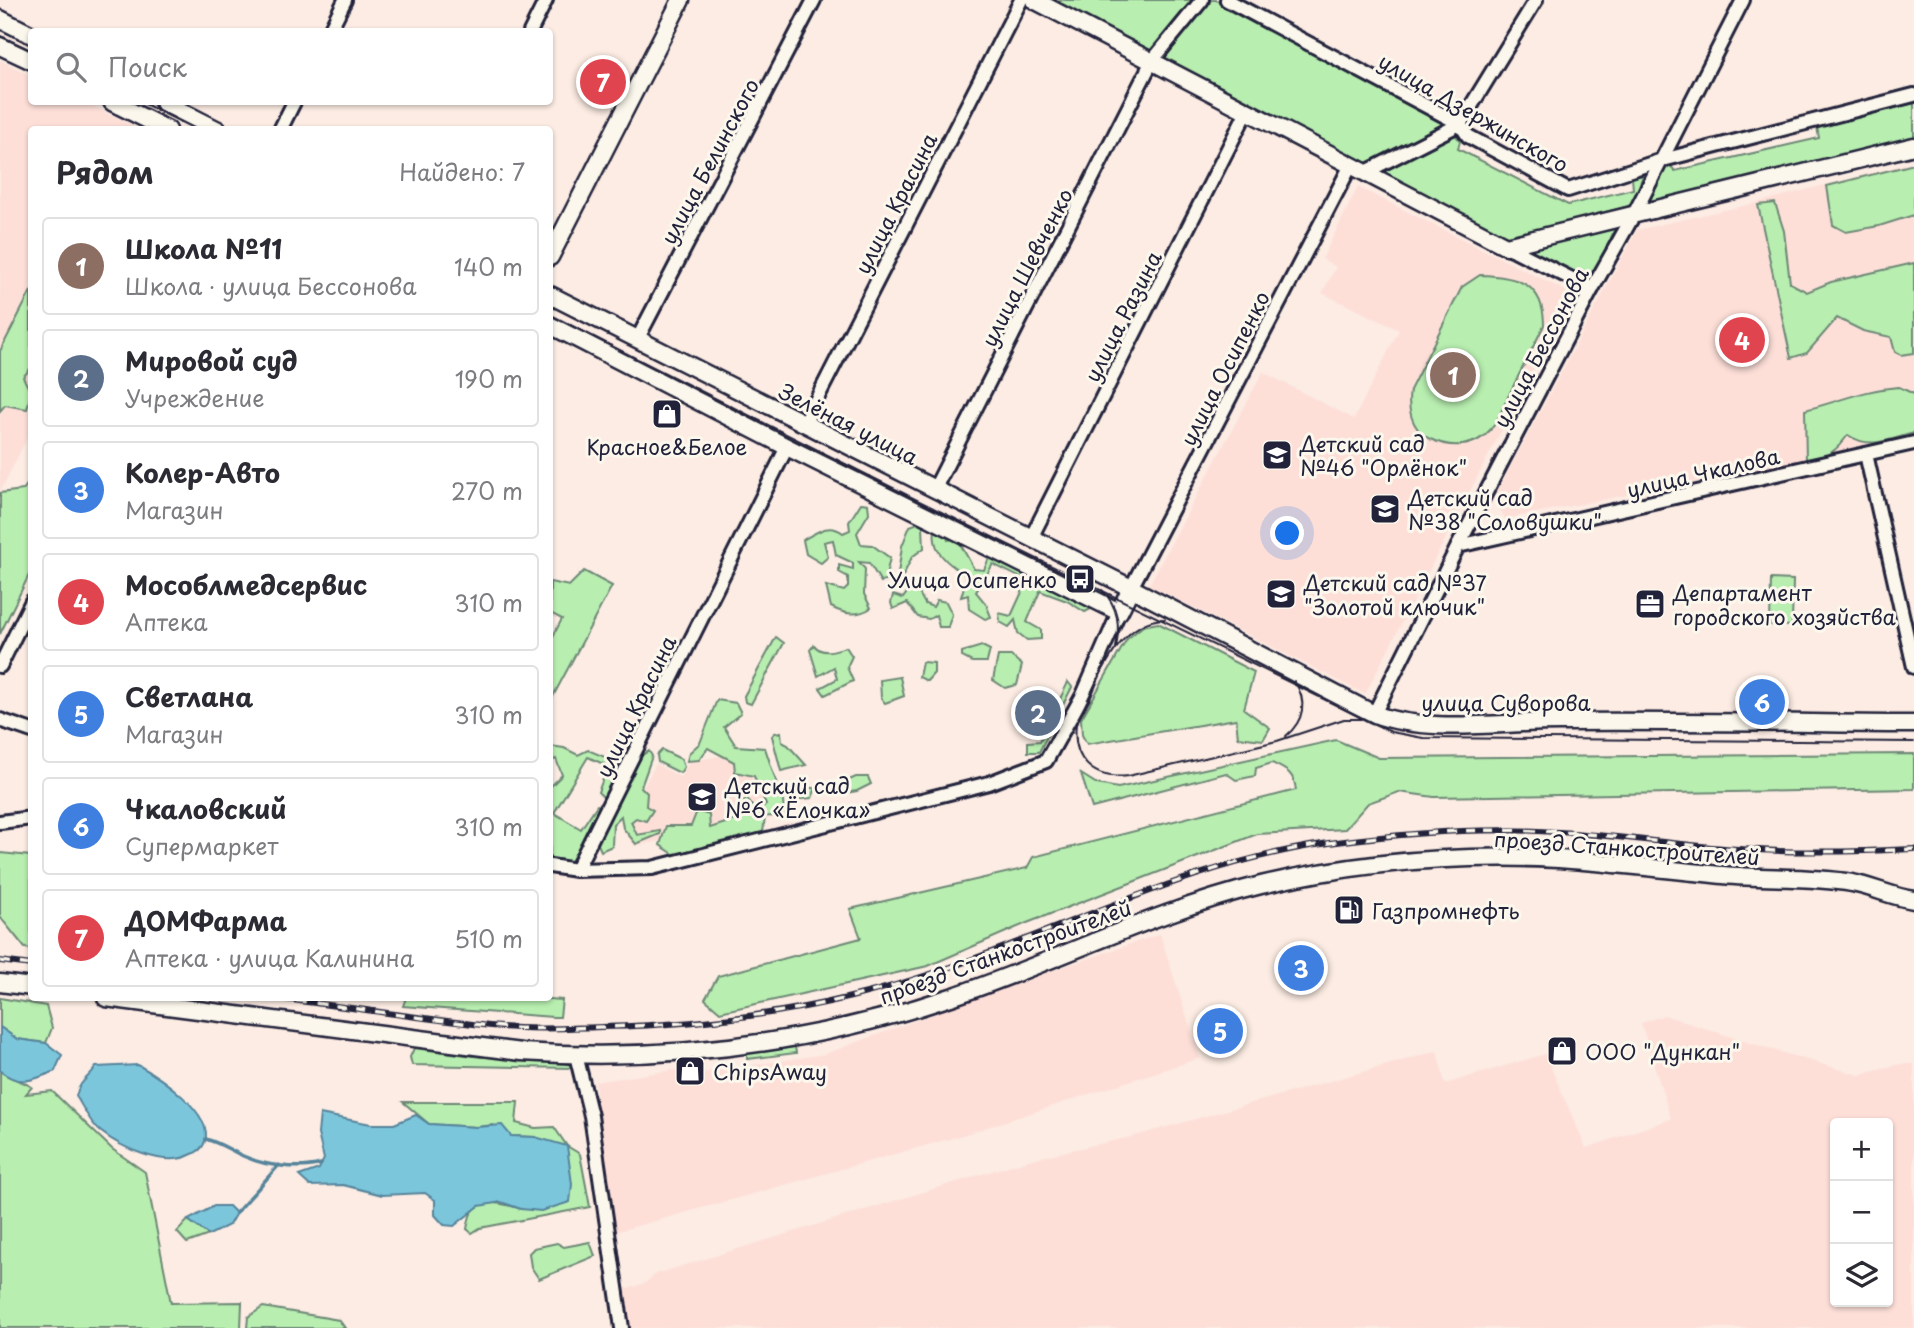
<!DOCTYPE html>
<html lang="ru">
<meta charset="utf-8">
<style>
body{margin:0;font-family:"Playpen Sans",sans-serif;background:#f2f2f3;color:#2b2b33}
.controls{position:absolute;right:21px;bottom:21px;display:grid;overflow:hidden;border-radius:7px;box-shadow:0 2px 5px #0004}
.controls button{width:63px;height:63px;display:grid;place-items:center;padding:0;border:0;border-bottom:2px solid #e1e1e2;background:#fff;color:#2b2b33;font:35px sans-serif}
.you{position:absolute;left:1288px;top:534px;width:24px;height:24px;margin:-18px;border:5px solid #fff;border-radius:50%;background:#1a73e8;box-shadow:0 0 0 10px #1a73e833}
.badge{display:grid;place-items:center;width:46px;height:46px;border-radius:50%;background:#db2777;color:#fff;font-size:23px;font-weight:700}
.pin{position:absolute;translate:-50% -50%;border:4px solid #fff;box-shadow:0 2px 7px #0006}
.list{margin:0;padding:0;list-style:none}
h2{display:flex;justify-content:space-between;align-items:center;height:91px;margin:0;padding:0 28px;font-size:30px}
h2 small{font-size:23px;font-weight:400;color:#7c7c81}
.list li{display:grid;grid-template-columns:46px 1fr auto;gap:21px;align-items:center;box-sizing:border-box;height:98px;margin:0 14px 14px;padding:0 14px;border:2px solid #e1e1e2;border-radius:7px}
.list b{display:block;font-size:26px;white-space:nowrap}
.list p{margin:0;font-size:23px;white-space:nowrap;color:#7c7c81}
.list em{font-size:23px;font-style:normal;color:#7c7c81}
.icon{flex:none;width:38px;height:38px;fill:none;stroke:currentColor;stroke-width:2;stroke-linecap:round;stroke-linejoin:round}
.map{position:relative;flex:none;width:1914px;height:1328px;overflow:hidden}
.search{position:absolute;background:#fff;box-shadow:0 2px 5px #0004;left:28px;top:28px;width:525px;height:77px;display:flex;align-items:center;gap:18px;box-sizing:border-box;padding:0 24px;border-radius:7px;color:#7c7c81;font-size:26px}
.panel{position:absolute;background:#fff;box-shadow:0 2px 5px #0004;left:28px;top:126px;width:525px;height:875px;border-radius:7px}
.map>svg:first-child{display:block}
</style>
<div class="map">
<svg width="1914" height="1328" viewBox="0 0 1914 1328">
<rect width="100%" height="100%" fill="#fcece3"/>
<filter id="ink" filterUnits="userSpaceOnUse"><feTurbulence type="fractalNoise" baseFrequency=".0143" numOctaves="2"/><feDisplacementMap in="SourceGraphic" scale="14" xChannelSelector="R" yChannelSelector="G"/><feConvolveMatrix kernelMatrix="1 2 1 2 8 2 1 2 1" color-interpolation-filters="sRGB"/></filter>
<g filter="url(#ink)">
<!-- built -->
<g fill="#fddfd8" fill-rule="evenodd">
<polygon points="0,60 31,76 32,102 84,102 141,129 32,130 31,430 0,492"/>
<polygon points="1914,162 1914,432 1806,460 1505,519 1494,498 1637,230 1756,203"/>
<polygon points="1358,187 1572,294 1365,694 1149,585 1263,372 1354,419 1399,330 1322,293 1336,267 1322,259"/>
<polygon points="754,749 772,818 635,846 621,827 656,764 680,777 689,762"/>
<polygon points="1160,934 1200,1058 960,1136 612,1233 595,1082 693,1067 695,1074 825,1054 1031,978"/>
<path d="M 1664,1015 L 1753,1044 L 1859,1075 L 1900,1064 L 1914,1064 L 1914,1328 L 615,1328 L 604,1276 L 628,1289 L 645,1283 L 656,1274 L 1032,1159 L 1135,1136 L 1437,1051 L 1445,1084 L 1545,1054 L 1586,1148 L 1671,1119 L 1641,1023 ZM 1835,1123 L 1888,1123 L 1888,1302 L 1835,1302 Z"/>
</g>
<!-- green -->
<g fill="#b8eeb0" stroke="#6d8876" stroke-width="2">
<polygon points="1050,0 1216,0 1450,120 1369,166"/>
<polygon points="1914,103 1914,139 1659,205 1648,200 1665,164 1668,163 1675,171 1819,138 1817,127"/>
<polygon points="1454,133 1460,141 1458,149 1568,205 1633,189 1632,178 1643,175 1632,205 1512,237 1497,234 1376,172"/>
<polygon points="1914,164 1914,215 1879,226 1846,232 1833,225 1827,186"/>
<polygon points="1775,203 1784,231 1790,283 1807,292 1831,282 1914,263 1914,353 1901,355 1895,352 1891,337 1863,331 1837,318 1807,353 1791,358 1758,205"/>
<path d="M 1616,226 C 1611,237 1599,270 1590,276 C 1586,279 1584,278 1579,278 L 1525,249 Z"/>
<path d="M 1480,275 C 1517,276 1544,283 1544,325 C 1532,350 1519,374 1507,399 C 1502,408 1499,420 1492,428 C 1475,449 1450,449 1428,438 C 1411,428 1407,408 1410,390 L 1462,287 Z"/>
<polygon points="31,291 31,368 23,377 31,393 27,409 5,405 0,411 0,351"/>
<path d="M 1899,387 L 1914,394 L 1914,433 C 1890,439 1870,450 1848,435 C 1836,451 1827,459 1806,460 L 1805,410 C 1837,402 1866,389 1899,387 Z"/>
<polygon points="31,479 31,571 0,634 0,493 23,490"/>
<path d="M 861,503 L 868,504 L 869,513 L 857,533 L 861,544 L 872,545 L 890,558 L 887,571 L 889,580 L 881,582 L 869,563 L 859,562 L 865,569 L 864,594 L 871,608 C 857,617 844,614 831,607 L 826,586 L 844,591 L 848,587 L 848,577 L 839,572 L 839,565 L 853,569 L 853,563 L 836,555 L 833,540 L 824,542 L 828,557 L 821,563 L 806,554 L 803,540 C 817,532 829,522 843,533 L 850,530 L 849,522 Z"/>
<polygon points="918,523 923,526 924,548 912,557 902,578 898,574 902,546 910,526"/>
<path d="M 936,525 L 942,525 L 948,540 L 957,538 L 974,569 L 984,570 L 989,558 L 1004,557 L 1100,604 L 1085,612 L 1067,601 L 1040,591 L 1027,622 L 1041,630 L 1041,639 L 1027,640 L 1018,633 L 1015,620 L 1009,627 L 1000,622 L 999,613 L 1011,616 L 1027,581 L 993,564 L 976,592 L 986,604 L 991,617 L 985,619 L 969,609 L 968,595 L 961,597 L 967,576 C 948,564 929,551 936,525 Z"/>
<polygon points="584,571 612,586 550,702 550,642 562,619 550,613 550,582 569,586"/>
<polygon points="1771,579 1793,580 1792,626 1770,625"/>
<polygon points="909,590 919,593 925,604 933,607 937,600 946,602 952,614 948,627 939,627 936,615 929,619 918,617 907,603 893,609 891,603 893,595 903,598"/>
<polygon points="1158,623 1254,672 1244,709 1270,728 1263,740 1238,737 1236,719 1087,744 1082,735 1081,719 1127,639 1143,626"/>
<polygon points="776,637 784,643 751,704 745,702 744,696"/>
<path d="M 814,645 C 823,656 835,650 846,647 L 852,656 L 847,667 L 853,681 L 825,695 L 820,688 L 837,679 L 834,667 L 818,676 L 810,650 Z"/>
<polygon points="982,646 990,650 987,662 972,662 962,657 962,652"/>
<polygon points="998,656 1011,656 1022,665 1017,685 1005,688 993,680"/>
<polygon points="922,662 934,663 934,673 927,681 919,677"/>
<polygon points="900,677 904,696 885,703 881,698 880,680"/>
<polygon points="1068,682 1072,687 1039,752 1028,752 1028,742 1040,741"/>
<polygon points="717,700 736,703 741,713 724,727 736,746 765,748 783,802 785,817 765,816 763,833 675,855 660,845 666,826 691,826 697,811 709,815 710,828 735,820 735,809 747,798 755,811 766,805 754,776 735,772 734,762 708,748 699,760 687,761 689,753 700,743"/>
<polygon points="781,732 782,742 788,745 806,765 781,771 772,736 775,733"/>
<path d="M 1336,740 L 1379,758 L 1914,754 L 1914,789 L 1434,797 L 1399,792 L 1368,803 L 1345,829 L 1257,834 L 1027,923 L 928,966 L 720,1012 L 705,999 L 718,976 L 861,938 L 850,909 L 1027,868 L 1033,857 L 1296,790 C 1294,773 1287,770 1272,763 L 1256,768 L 1255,776 L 1236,780 L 1226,773 L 1092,808 L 1081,774 L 1097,784 L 1118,788 Z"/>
<polygon points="550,746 564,748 578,755 588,750 617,762 623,773 604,798 598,792 608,766 588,757 554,813 581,829 597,805 603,808 585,847 573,861 550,860 550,787 562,775 556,759 550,761"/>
<polygon points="662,750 681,759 684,767 680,773 658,762 657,755"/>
<polygon points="649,751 652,756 641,787 647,793 646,806 653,810 646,821 636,818 631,822 637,835 660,831 660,834 636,844 623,828 621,816 613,824 612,846 601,851 597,842 642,755"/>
<polygon points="856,777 868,777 871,784 857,791 840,794 840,784"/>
<polygon points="796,788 816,788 812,798 790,800 789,791"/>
<polygon points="0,853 31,856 31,949 25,948 0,917"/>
<polygon points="0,998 46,1006 52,1028 46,1043 17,1039 0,1027"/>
<polygon points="406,998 535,998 562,1000 560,1017 553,1017 403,1006"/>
<polygon points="795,1047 796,1053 747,1059 747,1053"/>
<polygon points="414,1048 481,1057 505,1056 530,1061 544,1060 567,1063 574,1068 412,1065 410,1057"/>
<path d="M 0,1071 C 10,1079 21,1080 32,1087 L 26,1094 L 52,1091 L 112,1149 L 145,1172 L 171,1303 L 242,1302 L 241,1328 L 0,1328 Z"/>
<path d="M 403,1102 L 518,1102 L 516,1123 L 535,1128 L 554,1127 L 567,1146 L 580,1154 L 590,1207 L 480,1228 L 472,1233 L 467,1229 C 468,1224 469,1216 472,1212 C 483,1197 508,1205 521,1209 L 535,1137 L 511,1136 L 493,1125 L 476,1127 L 429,1124 Z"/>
<polygon points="188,1220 209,1235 187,1243 177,1232"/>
<polygon points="590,1242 595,1256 539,1279 531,1267 529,1253 534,1248 557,1243 564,1247"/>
<polygon points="263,1307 339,1320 345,1328 247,1328 248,1317"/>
</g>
<!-- water -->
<g fill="#7bc6db" stroke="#57849b" stroke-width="2">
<path d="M 0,1027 L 17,1039 L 46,1043 L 62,1055 L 55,1071 C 34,1080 20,1087 0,1071 Z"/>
<path d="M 138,1065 C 158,1076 214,1113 205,1141 C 203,1149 197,1152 190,1155 C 165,1168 121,1148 100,1131 C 90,1123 83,1107 76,1096 C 80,1080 88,1079 96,1067 Z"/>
<polygon points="320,1114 371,1124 394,1124 416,1115 429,1124 476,1127 502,1125 511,1136 535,1137 567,1146 572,1184 570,1202 541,1211 521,1209 501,1202 479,1206 454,1226 444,1225 435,1215 435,1200 425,1193 382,1195 343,1185 310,1186 299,1176 319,1169 324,1159 318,1134"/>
<polygon points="214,1206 229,1206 236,1213 229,1225 209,1235 188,1220"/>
</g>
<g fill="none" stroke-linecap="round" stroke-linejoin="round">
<!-- stream -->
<g stroke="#57849b" stroke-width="3.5">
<path d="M 206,1139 C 220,1143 230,1150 243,1156 C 265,1166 298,1170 321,1164"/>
<polyline points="236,1213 279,1165"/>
</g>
<!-- street casing -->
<g stroke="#22223b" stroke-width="18">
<g id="street">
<polyline points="1227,0 1460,124 1468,136 1568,190 1659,161 1914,95"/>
<polyline points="329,32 345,0"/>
<polyline points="530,32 546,0"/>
<polyline points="280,130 294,102"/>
<polyline points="1364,173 1460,124 1536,0"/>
<polyline points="1506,246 1592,289"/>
<polyline points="637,340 814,0"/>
<polyline points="804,424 1021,0"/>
<polyline points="1866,454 1914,667"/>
<polyline points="934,490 1152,61 1202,0"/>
<polyline points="1031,538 1247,111"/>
<polyline points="1458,546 1914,443"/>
<polyline points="1131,588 1351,165"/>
<polyline points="0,666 32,601"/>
<polyline points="1374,714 1458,546 1592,289 1633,216 1743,0"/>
<polyline points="0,720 32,731"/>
<polyline points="0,822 32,818"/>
<polyline points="550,866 576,870 652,868 989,783 1046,761 1083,695 1119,612"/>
<polyline points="576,870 787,447"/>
<polyline points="576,1055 591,1116 622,1328"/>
</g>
</g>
<!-- secondary casing -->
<g stroke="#22223b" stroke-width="21">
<g id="secondary">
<polyline points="1034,0 1506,246 1914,146"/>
<polyline points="0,19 32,35"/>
<polyline points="0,46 32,61"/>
<polyline points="112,102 168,130"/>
<polyline points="163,102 218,130"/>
<polyline points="550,257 681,0"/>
<path d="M 550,295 L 1131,588 L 1374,714 C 1429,734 1500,722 1559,722 C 1677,721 1796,723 1914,724"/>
<polyline points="550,325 787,447 1119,612 1131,588"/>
<polyline points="0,983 32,987"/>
<path d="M 106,998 L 521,1052 C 668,1062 812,1044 951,997 C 1055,962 1154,911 1261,885 C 1358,862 1460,854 1559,859 C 1614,863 1669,870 1723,875 C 1766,879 1810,876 1852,883 C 1873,887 1893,897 1914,900"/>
</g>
</g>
<!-- street -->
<use href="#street" stroke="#fbf7ec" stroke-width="12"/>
<!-- secondary -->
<use href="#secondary" stroke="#fbf7ec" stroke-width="16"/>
<!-- tram -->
<g stroke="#22223b" stroke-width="2">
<polyline points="0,36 32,51"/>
<polyline points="141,102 197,130"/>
<polyline points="550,315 917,500 1391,732 1423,738 1914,742"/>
<path d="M 1102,590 C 1119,607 1120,626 1116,648"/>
<path d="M 1165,619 C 1117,619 1095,688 1076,724 C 1072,759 1092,780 1128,776 L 1277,741 L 1344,719 L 1361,719"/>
<path d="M 1286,736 C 1304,721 1308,701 1294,681"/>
</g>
<!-- rail casing -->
<g stroke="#22223b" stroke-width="6">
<g id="rail">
<polyline points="0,961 32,965"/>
<path d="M 276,998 C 351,1007 426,1020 501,1027 C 534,1030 568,1028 602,1027 C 685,1025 769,1017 851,997 C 1014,958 1161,867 1329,843 C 1397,834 1469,828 1538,831 C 1605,833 1671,845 1738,849 C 1797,853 1855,852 1914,849"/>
</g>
</g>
<!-- rail -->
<use href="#rail" stroke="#fbf7ec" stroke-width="3.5" stroke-dasharray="10" stroke-linecap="butt"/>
</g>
</g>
<!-- icons -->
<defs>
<g id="shop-square" transform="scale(1.575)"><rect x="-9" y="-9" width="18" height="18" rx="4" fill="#22223b" stroke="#fbf7ec"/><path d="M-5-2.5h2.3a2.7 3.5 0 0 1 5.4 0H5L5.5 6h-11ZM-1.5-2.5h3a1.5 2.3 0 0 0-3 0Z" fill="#fff"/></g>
<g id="school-square" transform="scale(1.575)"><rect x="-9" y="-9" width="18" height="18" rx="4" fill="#22223b" stroke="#fbf7ec"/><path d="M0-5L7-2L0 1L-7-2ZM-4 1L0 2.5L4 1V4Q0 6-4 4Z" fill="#fff"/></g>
<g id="bus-square" transform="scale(1.575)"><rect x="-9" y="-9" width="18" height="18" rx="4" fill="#22223b" stroke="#fbf7ec"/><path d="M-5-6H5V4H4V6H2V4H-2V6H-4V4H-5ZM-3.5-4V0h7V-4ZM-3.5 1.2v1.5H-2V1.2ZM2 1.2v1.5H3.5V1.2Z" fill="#fff"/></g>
<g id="office-square" transform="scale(1.575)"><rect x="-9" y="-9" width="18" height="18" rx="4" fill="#22223b" stroke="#fbf7ec"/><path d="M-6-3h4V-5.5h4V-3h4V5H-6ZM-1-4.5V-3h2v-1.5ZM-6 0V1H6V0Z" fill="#fff"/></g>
<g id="fuel-square" transform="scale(1.575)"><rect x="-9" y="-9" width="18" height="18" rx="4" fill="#22223b" stroke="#fbf7ec"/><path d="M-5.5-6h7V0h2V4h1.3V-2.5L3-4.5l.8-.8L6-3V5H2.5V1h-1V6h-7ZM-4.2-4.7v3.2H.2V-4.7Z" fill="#fff"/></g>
</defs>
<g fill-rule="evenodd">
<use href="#shop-square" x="667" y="414"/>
<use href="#school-square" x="1277" y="455"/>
<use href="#school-square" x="1385" y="509"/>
<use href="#bus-square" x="1080" y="579"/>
<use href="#school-square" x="1281" y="594"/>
<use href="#office-square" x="1650" y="604"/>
<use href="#school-square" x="702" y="797"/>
<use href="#fuel-square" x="1349" y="910"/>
<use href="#shop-square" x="1562" y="1051"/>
<use href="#shop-square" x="690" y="1071"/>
</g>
<g text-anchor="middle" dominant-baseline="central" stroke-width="6" stroke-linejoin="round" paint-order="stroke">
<!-- street labels -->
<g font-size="21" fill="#22223b" stroke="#fbf7ec">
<text transform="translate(1474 112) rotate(30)">улица Дзержинского</text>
<text transform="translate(709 161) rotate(-62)">улица Белинского</text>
<text transform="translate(895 203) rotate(-63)">улица Красина</text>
<text transform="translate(1026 267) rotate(-63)">улица Шевченко</text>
<text transform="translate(1122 316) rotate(-63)">улица Разина</text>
<text transform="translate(1540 347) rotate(-62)">улица Бессонова</text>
<text transform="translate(1224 368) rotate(-63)">улица Осипенко</text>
<text transform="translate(849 423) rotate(27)">Зелёная улица</text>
<text transform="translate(1703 472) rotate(-13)">улица Чкалова</text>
<text x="1506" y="702">улица Суворова</text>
<text transform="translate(635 706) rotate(-64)">улица Красина</text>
<text transform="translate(1627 847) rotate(4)">проезд Станкостроителей</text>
<text transform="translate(1005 951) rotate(-20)">проезд Станкостроителей</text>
</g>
<!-- poi labels -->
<g font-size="21" fill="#22223b" stroke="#fbf7ec" text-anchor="start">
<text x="1300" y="443">Детский сад<tspan x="1300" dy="24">№46 "Орлёнок"</tspan></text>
<text x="667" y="446" text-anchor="middle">Красное&amp;Белое</text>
<text x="1408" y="497">Детский сад<tspan x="1408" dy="24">№38 "Соловушки"</tspan></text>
<text x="1057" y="579" text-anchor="end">Улица Осипенко</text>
<text x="1304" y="582">Детский сад №37<tspan x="1304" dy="24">"Золотой ключик"</tspan></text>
<text x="1673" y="592">Департамент<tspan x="1673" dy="24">городского хозяйства</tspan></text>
<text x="725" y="785">Детский сад<tspan x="725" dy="24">№6 «Ёлочка»</tspan></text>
<text x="1372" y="910">Газпромнефть</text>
<text x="1585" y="1051">ООО "Дункан"</text>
<text x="713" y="1071">ChipsAway</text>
</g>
</g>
</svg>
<div class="controls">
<button>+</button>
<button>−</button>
<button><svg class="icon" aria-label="layers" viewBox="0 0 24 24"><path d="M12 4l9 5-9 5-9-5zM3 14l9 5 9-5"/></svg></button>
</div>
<div class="you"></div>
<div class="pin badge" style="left:1453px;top:375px;background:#8d6e63">1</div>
<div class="pin badge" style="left:1038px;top:713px;background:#5c6f8a">2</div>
<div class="pin badge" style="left:1301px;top:968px;background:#3f7fe0">3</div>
<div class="pin badge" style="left:1742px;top:340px;background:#e0444e">4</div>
<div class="pin badge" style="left:1220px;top:1031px;background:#3f7fe0">5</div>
<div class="pin badge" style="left:1762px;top:702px;background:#3f7fe0">6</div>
<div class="pin badge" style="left:603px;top:82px;background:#e0444e">7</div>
<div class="search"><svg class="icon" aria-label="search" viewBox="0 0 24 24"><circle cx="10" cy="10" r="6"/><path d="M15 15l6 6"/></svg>Поиск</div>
<section class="panel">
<h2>Рядом<small>Найдено: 7</small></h2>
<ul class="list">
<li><span class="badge" style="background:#8d6e63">1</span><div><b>Школа №11</b><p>Школа · улица Бессонова</p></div><em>140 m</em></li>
<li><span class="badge" style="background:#5c6f8a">2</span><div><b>Мировой суд</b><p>Учреждение</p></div><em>190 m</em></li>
<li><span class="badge" style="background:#3f7fe0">3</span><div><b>Колер-Авто</b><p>Магазин</p></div><em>270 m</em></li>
<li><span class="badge" style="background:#e0444e">4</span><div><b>Мособлмедсервис</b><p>Аптека</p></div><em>310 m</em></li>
<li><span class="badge" style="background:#3f7fe0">5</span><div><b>Светлана</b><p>Магазин</p></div><em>310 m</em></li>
<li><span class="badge" style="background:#3f7fe0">6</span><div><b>Чкаловский</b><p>Супермаркет</p></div><em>310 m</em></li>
<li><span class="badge" style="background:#e0444e">7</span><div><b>ДОМФарма</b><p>Аптека · улица Калинина</p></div><em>510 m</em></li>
</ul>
</section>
</div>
